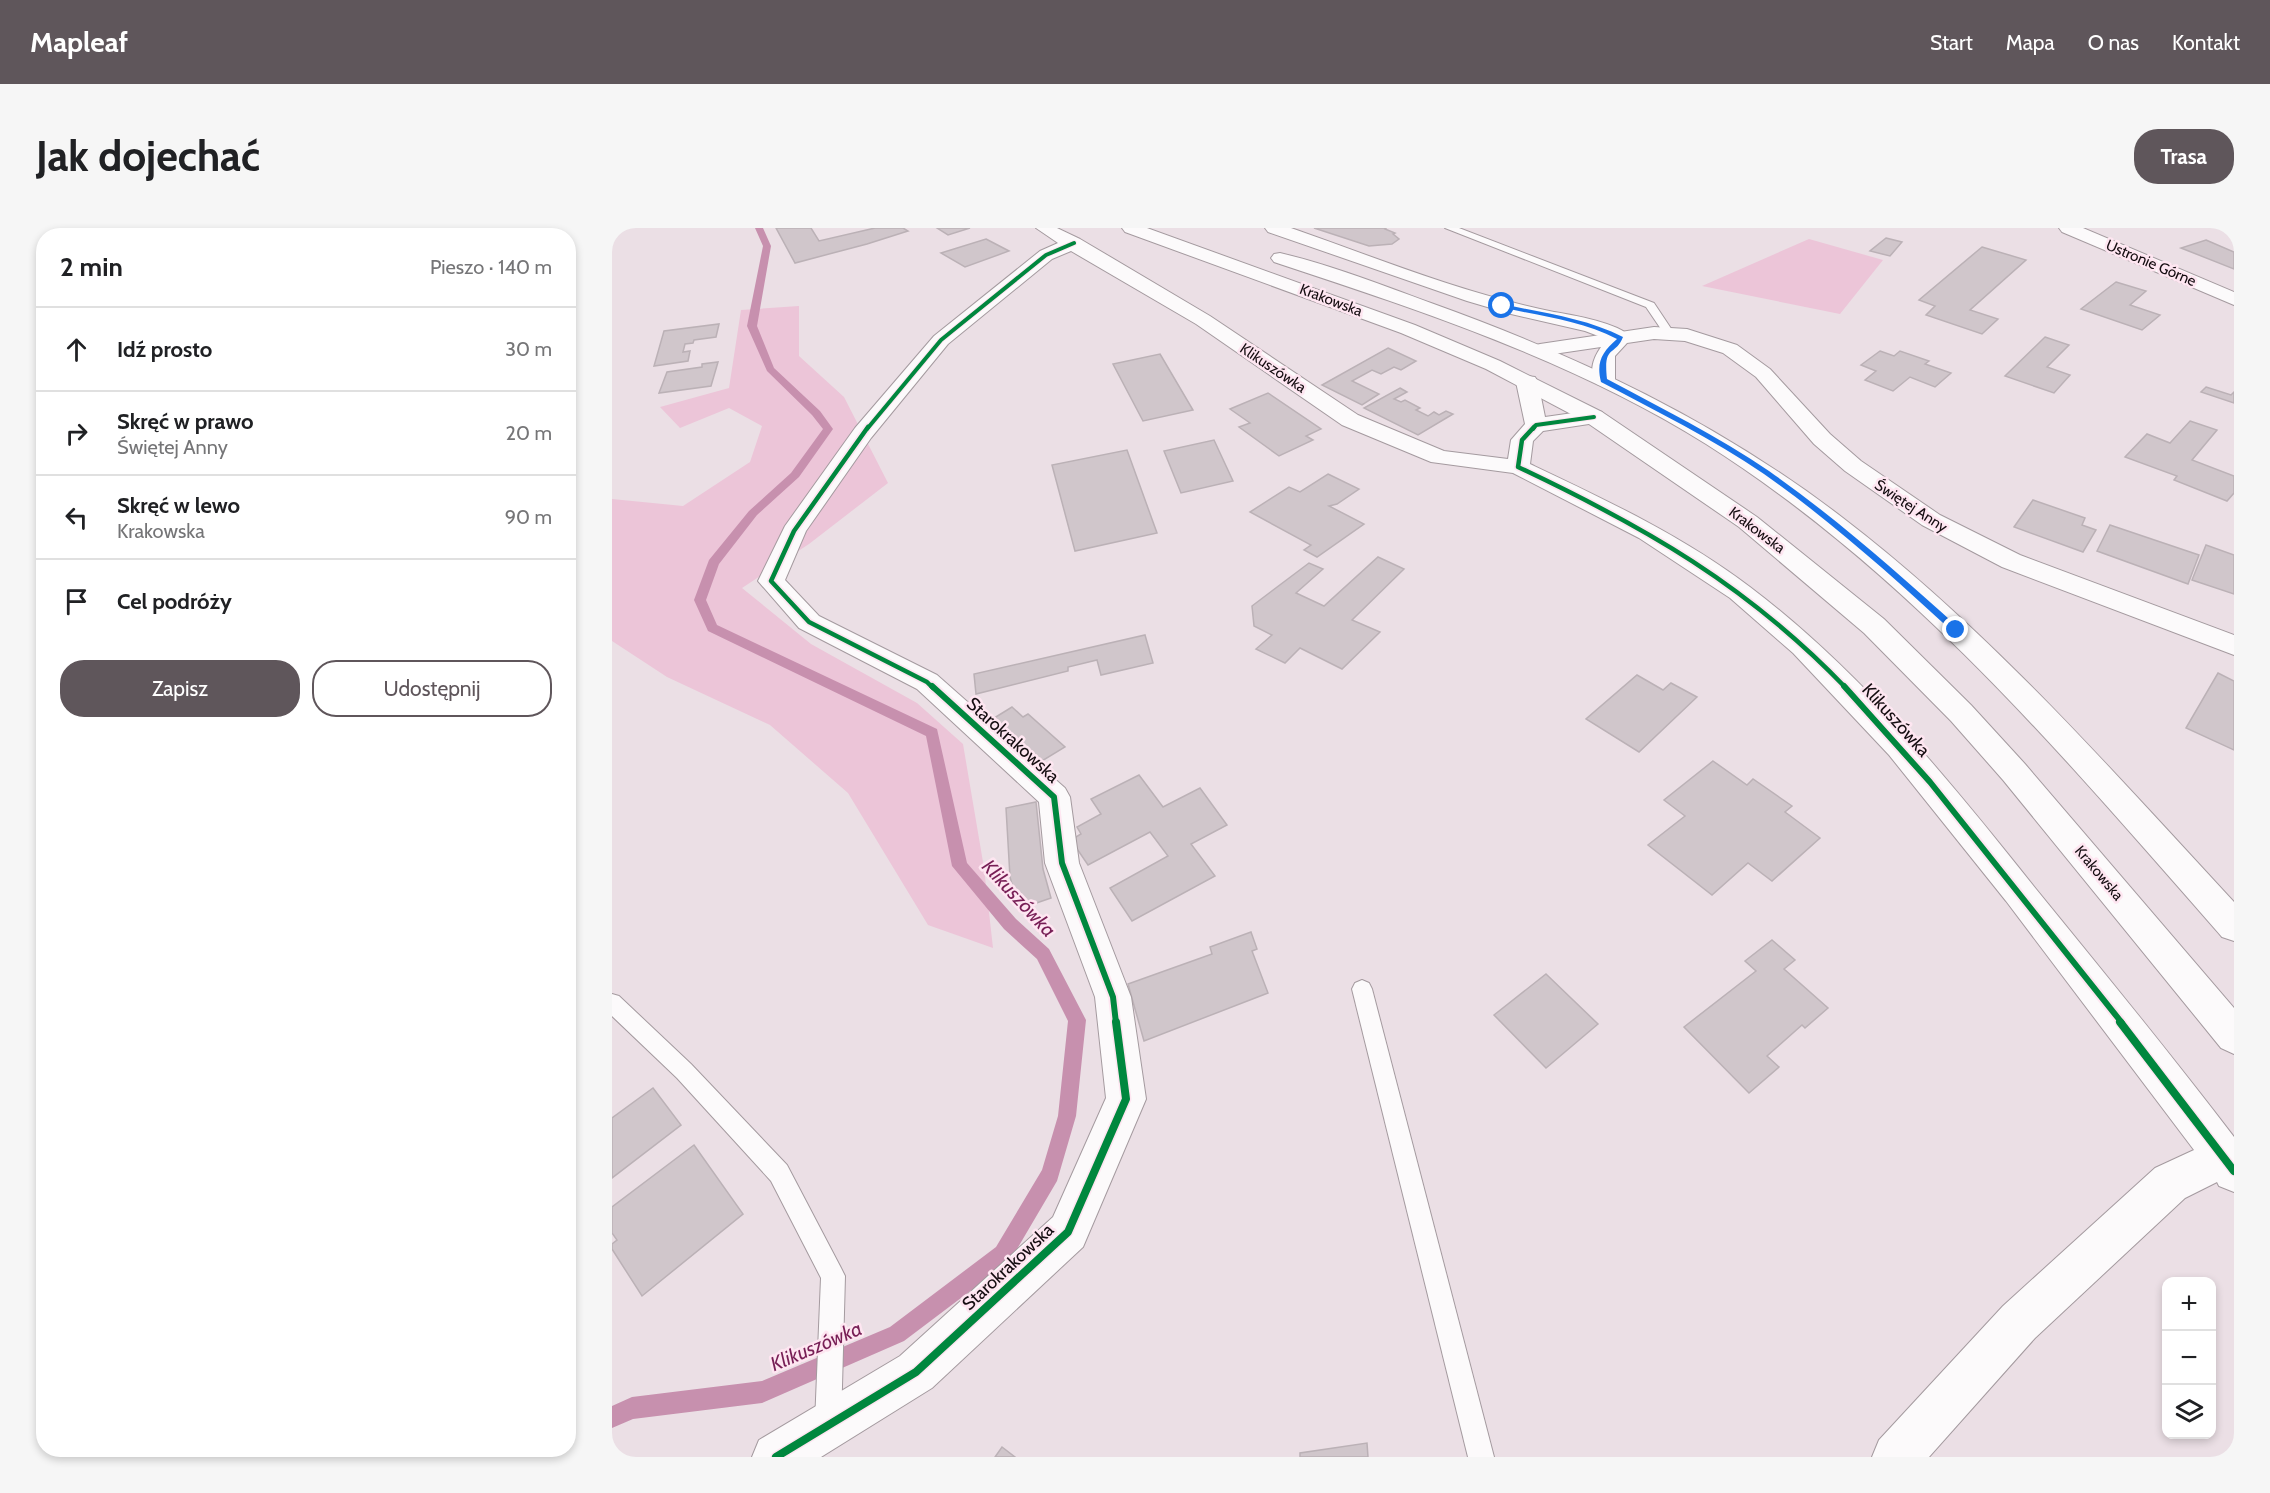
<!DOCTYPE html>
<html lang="pl">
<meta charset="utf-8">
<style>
body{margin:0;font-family:Cabin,sans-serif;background:#f6f6f6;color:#202124}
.controls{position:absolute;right:18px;bottom:18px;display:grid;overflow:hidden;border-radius:12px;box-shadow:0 3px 9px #0003}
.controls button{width:54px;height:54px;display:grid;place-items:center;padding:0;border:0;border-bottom:2px solid #e0e0e0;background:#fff;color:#202124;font:30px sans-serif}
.stop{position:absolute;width:18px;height:18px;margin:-14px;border:4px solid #1a73e8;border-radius:50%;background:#fff}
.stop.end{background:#1a73e8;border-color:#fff;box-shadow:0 2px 6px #0008}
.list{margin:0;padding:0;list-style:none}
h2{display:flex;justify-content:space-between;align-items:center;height:78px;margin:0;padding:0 24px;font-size:26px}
h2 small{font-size:20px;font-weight:400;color:#757577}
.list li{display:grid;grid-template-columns:39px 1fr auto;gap:18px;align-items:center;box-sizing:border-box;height:84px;padding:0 24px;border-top:2px solid #e0e0e0}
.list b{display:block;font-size:22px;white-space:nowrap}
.list p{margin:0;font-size:20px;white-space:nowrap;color:#757577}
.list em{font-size:20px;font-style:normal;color:#757577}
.actions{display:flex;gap:12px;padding:18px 24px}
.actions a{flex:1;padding:14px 0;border:2px solid #5f565b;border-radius:24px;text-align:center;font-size:21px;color:#5f565b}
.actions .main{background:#5f565b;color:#fff}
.icon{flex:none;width:33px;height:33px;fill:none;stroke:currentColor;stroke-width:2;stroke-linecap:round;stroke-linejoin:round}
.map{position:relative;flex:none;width:1622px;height:1229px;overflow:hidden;border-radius:24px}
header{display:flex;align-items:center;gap:36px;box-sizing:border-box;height:84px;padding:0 30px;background:#5f565b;color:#fff}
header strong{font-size:28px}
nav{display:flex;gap:33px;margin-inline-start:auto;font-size:21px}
.intro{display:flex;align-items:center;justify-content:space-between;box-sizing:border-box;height:144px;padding:0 36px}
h1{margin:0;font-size:42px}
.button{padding:15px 27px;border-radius:24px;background:#5f565b;color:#fff;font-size:21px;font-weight:700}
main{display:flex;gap:36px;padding:0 36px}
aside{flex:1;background:#fff;border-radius:24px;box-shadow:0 3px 9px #0003}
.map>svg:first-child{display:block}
</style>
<header>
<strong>Mapleaf</strong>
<nav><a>Start</a><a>Mapa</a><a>O nas</a><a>Kontakt</a></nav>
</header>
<div class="intro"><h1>Jak dojechać</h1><a class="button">Trasa</a></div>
<main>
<aside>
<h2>2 min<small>Pieszo · 140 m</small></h2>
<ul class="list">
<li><svg class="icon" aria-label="ahead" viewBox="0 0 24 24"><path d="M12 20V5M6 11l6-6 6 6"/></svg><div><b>Idź prosto</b></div><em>30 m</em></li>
<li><svg class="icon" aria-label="right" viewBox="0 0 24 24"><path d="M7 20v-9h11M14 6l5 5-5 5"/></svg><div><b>Skręć w prawo</b><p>Świętej Anny</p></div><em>20 m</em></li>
<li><svg class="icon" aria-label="left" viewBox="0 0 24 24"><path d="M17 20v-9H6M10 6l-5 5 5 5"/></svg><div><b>Skręć w lewo</b><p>Krakowska</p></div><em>90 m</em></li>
<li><svg class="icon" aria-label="arrive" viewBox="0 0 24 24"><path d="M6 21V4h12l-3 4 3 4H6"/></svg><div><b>Cel podróży</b></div></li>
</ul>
<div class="actions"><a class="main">Zapisz</a><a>Udostępnij</a></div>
</aside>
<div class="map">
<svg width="1622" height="1229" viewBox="0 0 1622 1229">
<rect width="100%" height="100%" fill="#ebdfe5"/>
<!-- green -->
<g fill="#ecc5d8">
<polygon points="1197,11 1271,32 1228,86 1090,58"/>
<polygon points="187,78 187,128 232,169 276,255 197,316 130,360 199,416 305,475 351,516 372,640 381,720 316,697 236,565 158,497 55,449 0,413 0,271 71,278 138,234 150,198 117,180 68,200 48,179 117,160 129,82"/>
</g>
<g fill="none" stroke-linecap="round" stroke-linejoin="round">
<!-- stream -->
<polygon fill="#c790ae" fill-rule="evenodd" points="143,0 151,0 159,18 145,98 162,140 208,183 221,201 187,249 145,287 107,336 94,372 105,397 325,501 355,635 404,691 437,721 474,792 464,888 445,953 398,1033 292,1113 150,1175 21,1191 0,1200 0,1178 20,1169 150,1153 278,1099 384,1019 430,942 446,888 456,793 425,731 392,701 340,638 314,508 96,403 82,372 97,332 137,283 179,245 211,201 200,187 155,143 135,98 151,18"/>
</g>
<!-- building -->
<g fill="#d0c6cb" stroke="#bbb1b6" stroke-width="1.5">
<polygon points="164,0 199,0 207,13 263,0 291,0 296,3 255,16 183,35"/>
<polygon points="325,0 358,0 336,7"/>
<polygon points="702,0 774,0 773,1 783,5 781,6 787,11 780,16 757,18"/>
<polygon points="1274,10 1290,14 1278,28 1258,23"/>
<polygon points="374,11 397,23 353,39 329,25"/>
<polygon points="1594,12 1622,24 1622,41 1569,20"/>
<polygon points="1370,19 1414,32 1358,82 1386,91 1370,106 1314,87 1323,78 1307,72"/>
<polygon points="1504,54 1534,63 1518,77 1548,87 1530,102 1469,81"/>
<polygon points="107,96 104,109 82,112 81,115 73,116 71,124 78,123 76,133 42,138 52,103"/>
<polygon points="1433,109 1457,117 1435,139 1458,147 1442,165 1393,148"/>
<polygon points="776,120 804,133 789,142 782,139 769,146 760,142 740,153 767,166 750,177 710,157"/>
<polygon points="1268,123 1282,128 1288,123 1317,133 1313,136 1339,145 1323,159 1298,149 1281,163 1253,152 1264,143 1249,137"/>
<polygon points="548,126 581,182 531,193 501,136"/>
<polygon points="106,134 99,158 47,165 55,144 90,139 90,136"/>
<polygon points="1594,159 1619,167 1622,164 1622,175 1589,164"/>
<polygon points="788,160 795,164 782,171 789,174 793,172 808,180 804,182 816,188 822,184 827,187 834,183 841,186 806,207 752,180"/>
<polygon points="656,165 709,201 694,208 701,212 667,228 627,199 638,195 618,181"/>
<polygon points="1578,193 1605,202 1580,232 1622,248 1622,265 1615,273 1562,252 1565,248 1513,229 1535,206 1558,215"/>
<polygon points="602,212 621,253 569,265 552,223"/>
<polygon points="515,222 545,305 463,323 440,237"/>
<polygon points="716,246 747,261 725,276 717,278 752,296 705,329 692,322 699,317 638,284 677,259 688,264"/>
<polygon points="1421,272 1473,290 1470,297 1484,302 1471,324 1402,299"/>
<polygon points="1498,297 1587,327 1576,356 1485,323"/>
<polygon points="1594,317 1622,327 1622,366 1580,352"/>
<polygon points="766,329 792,341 740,392 768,404 730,441 688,420 673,435 644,421 660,407 642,398 640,378 697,335 711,341 684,365 712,378"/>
<polygon points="533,407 541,435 489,447 485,432 456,439 456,443 364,466 362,446"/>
<polygon points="1606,445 1622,453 1622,522 1574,500"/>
<polygon points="1025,447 1051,462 1059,455 1085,469 1027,524 974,491"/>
<polygon points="400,479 411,489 416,486 453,519 425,536 379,492"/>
<polygon points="1101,533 1135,557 1141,551 1180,578 1173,584 1208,610 1160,653 1136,635 1100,667 1036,617 1073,588 1052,572"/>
<polygon points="527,547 551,579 588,560 615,597 579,616 603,648 520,693 498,660 556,628 538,604 476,637 459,612 469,606 465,599 489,586 479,571"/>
<polygon points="424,574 431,641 439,670 407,681 398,649 394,580"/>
<polygon points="639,704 645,721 640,723 656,765 532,813 516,756 600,726 598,719"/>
<polygon points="1160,712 1183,732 1172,741 1216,780 1193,800 1190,797 1155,828 1167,839 1137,865 1072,799 1144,743 1133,733"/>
<polygon points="934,746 986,796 934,840 882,787"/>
<polygon points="41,860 69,897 0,950 0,890"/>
<polygon points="82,917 131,986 30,1068 0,1021 0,1016 5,1012 0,1005 0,979"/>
<polygon points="755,1215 756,1229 688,1229 688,1225"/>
<polygon points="390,1219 403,1229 383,1229"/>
</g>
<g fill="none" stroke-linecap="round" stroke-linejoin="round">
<!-- service casing -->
<g stroke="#a49a9f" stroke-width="2">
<g id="service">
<polygon points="833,0 847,0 1042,75 1062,105 1057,108 1053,107 1034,79"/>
<polygon points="750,752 757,755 760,761 882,1229 856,1229 740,761 743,755"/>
<polygon points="0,766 7,768 79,836 175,937 229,1040 233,1048 229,1195 225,1204 216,1208 207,1204 203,1195 209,1050 159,953 65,850 0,788"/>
</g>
</g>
<!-- minor casing -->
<g stroke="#a49a9f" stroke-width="2">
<g id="minor">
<path d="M 424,0 L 445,0 L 468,11 L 598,88 L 746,187 L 832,223 L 896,231 L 899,212 L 913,196 L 904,154 L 907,149 L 915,148 L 923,149 L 926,154 L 933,189 L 982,182 L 990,184 L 993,189 L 990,194 L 931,203 L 921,213 L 918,236 C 994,272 1071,308 1138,359 C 1249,443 1338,553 1424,661 C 1491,743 1558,825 1622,909 L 1622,964 L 1607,958 L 1605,954 L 1573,970 L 1423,1110 L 1317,1229 L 1260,1229 L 1267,1212 L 1391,1078 L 1543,940 L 1582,922 L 1394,673 L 1277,527 L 1181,425 L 1118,370 L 1027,310 L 901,245 L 819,234 L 730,197 L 584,96 L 459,23 L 440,31 L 336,116 L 259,210 L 194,303 L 173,352 L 207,388 L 325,447 L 453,560 L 458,569 L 467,635 L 519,769 L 534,871 L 471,1019 L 320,1160 L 209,1229 L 140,1229 L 147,1212 L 288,1128 L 441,989 L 494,870 L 483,769 L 433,635 L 427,574 L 305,461 L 187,400 L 146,353 L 173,298 L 243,200 L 322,108 L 428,23 L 446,15 Z"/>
<path d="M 653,0 L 679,0 C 765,30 852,66 942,84 C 960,87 1009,95 1019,110 L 1016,114 L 1002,114 L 973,103 L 899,86 L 855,73 L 656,4 Z"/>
<polygon points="1447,0 1471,0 1622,64 1622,77 1450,4"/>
</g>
</g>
<!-- tertiary casing -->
<g stroke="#a49a9f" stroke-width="2">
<path id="tertiary" d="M 1042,99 L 1075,101 L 1125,117 L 1158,141 L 1218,206 L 1249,233 L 1328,287 L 1408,327 L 1622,407 L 1622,427 L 1390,339 L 1310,297 L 1233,243 L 1202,216 L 1144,149 L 1111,125 L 1073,113 L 1042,111 L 1015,115 L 1003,128 L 1003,152 L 999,156 L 992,158 L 985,156 C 976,145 981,130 989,119 L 928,128 L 921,126 L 918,122 L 921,118 L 928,116 Z"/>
</g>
<!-- secondary casing -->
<g stroke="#a49a9f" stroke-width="2">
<g id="secondary">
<polygon points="510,0 535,0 803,97 888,133 990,184 1145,289 1272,391 1359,477 1413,536 1622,780 1622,826 1609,820 1391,552 1339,493 1252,405 1127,299 974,194 874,141 789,105 513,4"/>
<path d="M 668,25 C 719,37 770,57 819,75 C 967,128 1106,194 1231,290 C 1376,401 1498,540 1622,674 L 1622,713 L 1610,709 C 1453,530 1298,345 1094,216 C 962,133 810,83 662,34 L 659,30 L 662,26 Z"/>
</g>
</g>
<!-- service -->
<use href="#service" fill="#fcfafb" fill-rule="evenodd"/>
<!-- minor -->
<use href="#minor" fill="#fcfafb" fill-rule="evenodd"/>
<!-- tertiary -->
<use href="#tertiary" fill="#fcfafb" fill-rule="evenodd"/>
<!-- secondary -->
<use href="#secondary" fill="#fcfafb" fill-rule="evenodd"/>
<!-- cycleway-far3 casing -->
<g stroke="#fee6f1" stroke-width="6">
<g id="cycleway-far3">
<polyline points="255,201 329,112 434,27 462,15"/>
<polyline points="921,201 924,197 982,189"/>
</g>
</g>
<!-- cycleway-far2 casing -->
<g stroke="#fee6f1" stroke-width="8">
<g id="cycleway-far2">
<polyline points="256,199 182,303 159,353 197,394 315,454 321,460"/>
<path d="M 922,199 L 910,212 L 906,239 C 1033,299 1135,357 1234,460"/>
</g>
</g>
<!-- cycleway-far1 casing -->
<g stroke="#fee6f1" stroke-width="10">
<g id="cycleway-far1">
<polyline points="320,458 442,569 450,635 501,769 504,795"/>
<polyline points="1232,458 1318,554 1510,795"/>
</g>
</g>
<!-- cycleway casing -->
<g stroke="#fee6f1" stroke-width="11">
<g id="cycleway">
<polyline points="1508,794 1622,943"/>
<polyline points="164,1229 304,1144 456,1004 514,871 504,794"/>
</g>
</g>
<!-- cycleway-far3 -->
<use href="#cycleway-far3" stroke="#00873e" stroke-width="4"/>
<!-- cycleway-far2 -->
<use href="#cycleway-far2" stroke="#00873e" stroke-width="4.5"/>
<!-- cycleway-far1 -->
<use href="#cycleway-far1" stroke="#00873e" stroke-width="6"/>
<!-- cycleway -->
<use href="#cycleway" stroke="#00873e" stroke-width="8"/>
</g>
<!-- route -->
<path fill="#1a73e8" d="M 890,76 C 931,85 974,90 1011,109 C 1003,129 991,116 995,151 C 1049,180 1106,208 1157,243 C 1224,290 1286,345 1347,400 L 1347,404 L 1341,404 C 1280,348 1219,293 1152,246 C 1101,211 1044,183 989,154 C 984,134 990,124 1005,111 C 969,92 927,88 888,79 Z"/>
<g text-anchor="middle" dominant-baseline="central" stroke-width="5" stroke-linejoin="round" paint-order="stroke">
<!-- far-street labels -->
<g font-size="15" fill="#140c10" stroke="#fee6f1">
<text transform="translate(1539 35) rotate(23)">Ustronie Górne</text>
<text transform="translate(719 72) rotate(21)">Krakowska</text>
<text transform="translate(661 140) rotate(34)">Klikuszówka</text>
<text transform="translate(1299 278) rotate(33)">Świętej Anny</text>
<text transform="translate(1145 302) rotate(37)">Krakowska</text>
<text transform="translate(1487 645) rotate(50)">Krakowska</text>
</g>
<!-- street labels -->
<g font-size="18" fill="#140c10" stroke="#fee6f1">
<text transform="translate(1284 492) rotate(48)">Klikuszówka</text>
<text transform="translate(401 512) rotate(42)">Starokrakowska</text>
<text transform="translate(396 1039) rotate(-43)">Starokrakowska</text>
</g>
<!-- water labels -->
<g font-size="20" font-style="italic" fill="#771e55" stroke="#fee6f1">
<text transform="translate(407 670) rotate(47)">Klikuszówka</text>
<text transform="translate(204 1118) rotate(-23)">Klikuszówka</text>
</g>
</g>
</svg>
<div class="controls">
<button>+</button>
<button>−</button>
<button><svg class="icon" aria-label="layers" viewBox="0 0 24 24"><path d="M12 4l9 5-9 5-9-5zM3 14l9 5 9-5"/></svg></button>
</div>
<div class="stop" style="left:890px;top:78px"></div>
<div class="stop end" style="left:1344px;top:402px"></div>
</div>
</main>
